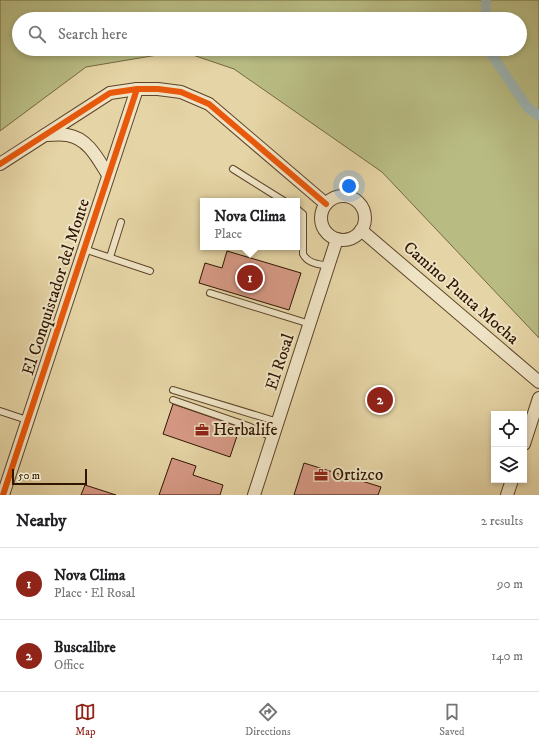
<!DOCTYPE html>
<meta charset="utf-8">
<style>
body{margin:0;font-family:"IM FELL DW Pica",serif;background:#f2f2f2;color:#202124}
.controls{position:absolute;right:12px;bottom:12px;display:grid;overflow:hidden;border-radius:0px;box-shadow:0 2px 6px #0003}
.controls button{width:36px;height:36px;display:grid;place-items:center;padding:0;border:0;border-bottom:1px solid #e0e0e0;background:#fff;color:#202124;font:20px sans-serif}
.scale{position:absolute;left:12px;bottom:10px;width:75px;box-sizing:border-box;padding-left:4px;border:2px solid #301501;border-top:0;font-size:11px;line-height:14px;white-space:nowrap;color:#301501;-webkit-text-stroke:3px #eee3c4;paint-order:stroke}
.you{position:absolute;left:349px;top:186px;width:14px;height:14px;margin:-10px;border:3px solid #fff;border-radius:50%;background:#1a73e8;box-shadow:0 0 0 6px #1a73e833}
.badge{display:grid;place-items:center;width:26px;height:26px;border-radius:50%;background:#8f2418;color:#fff;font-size:13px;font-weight:700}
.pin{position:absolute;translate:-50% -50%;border:2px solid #fff;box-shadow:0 1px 4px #0006}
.popup{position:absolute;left:200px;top:198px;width:100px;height:52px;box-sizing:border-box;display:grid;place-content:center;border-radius:0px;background:#fff;filter:drop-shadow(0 1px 3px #0005);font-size:13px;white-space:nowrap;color:#757577}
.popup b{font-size:15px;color:#202124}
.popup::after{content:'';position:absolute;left:50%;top:100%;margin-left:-8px;border:8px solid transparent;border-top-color:#fff}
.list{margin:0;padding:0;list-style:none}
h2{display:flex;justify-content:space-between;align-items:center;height:52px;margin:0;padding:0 16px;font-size:17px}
h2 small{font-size:13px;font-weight:400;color:#757577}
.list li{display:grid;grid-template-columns:26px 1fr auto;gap:12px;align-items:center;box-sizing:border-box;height:72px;padding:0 16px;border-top:1px solid #e0e0e0}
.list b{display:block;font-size:15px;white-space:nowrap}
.list p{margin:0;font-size:13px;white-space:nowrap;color:#757577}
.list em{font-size:13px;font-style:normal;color:#757577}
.icon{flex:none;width:22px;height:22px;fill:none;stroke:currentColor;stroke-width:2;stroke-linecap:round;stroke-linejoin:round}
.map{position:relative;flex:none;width:539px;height:495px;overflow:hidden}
.search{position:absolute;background:#fff;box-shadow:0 2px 6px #0003;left:12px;right:12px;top:12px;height:44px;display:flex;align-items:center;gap:10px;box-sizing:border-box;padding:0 14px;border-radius:22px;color:#757577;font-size:15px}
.sheet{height:196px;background:#fff}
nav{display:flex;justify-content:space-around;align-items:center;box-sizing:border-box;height:56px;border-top:1px solid #e0e0e0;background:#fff;font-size:11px;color:#757577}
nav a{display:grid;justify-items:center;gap:2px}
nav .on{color:#8f2418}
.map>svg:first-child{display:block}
</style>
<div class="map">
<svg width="539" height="495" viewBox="0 0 539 495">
<rect width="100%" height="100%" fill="#e5d4a5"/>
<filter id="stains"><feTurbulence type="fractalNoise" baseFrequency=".005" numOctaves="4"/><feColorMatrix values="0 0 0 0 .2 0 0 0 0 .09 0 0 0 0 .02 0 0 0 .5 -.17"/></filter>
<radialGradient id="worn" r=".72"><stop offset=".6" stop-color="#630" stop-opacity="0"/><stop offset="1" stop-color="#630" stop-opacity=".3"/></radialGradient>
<!-- green -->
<path fill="#b8bc83" stroke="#746842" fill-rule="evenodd" d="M 0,0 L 539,0 L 539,338 L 382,172 L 234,69 L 181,51 L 86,67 L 0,131 ZM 19,19 L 520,19 L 520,49 L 19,49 Z"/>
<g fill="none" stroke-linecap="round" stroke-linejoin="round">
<!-- canal -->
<g stroke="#9cb5b3" stroke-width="10">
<polyline points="486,0 486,19"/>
<polyline points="488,49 527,107 539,116"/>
</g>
</g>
<!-- building -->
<g fill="#d69985" stroke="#301501">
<polygon points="227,251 301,273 289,310 199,283 205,263 222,268"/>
<polygon points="173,404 240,427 230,457 163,434"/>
<polygon points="172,458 196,466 193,475 223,485 220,495 159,495"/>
<polygon points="304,463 381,487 378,495 294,495"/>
<polygon points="85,485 116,495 81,495"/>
</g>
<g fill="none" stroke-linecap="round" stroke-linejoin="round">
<!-- service casing -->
<g stroke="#5d452a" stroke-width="8">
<g id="service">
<polyline points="233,169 284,201"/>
<path d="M 297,209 L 303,214 L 303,254 C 308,264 319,264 328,266"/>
<polyline points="84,249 150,271"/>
<polyline points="110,257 121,222"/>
<polyline points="210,293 310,324"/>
<polyline points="173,390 278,422"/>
<polyline points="173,400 248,426 272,437"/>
<polyline points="0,411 27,420"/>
</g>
</g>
<!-- minor casing -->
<g stroke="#5d452a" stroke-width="14">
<g id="minor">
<path d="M 45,135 C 52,135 60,134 67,135 C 88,138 98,159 108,175"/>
<polyline points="0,164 110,93 137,89 158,89 181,92 209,104 326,204"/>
<circle cx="343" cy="218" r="22"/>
<polyline points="361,230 539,382"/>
<polyline points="524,444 539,398"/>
<polyline points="3,495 137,89"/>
<polyline points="254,495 337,239"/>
<polyline points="507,495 512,480"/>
</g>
</g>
<!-- service -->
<use href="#service" stroke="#eee3c4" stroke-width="6"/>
<!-- minor -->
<use href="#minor" stroke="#eee3c4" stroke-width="12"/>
<!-- cycleway casing -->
<g stroke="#eee3c4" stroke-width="8">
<g id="cycleway">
<polyline points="0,164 110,93 137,89 158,89 181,92 209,104 326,204"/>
<polyline points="3,495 137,89"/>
</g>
</g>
<!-- cycleway -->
<use href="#cycleway" stroke="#e8590c" stroke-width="6"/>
</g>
<!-- icons -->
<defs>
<g id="office-bare" transform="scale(1.08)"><path d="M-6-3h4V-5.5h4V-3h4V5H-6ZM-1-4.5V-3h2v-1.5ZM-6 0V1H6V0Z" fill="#8f2418" stroke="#eee3c4" stroke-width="2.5" paint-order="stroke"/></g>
</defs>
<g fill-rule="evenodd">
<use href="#office-bare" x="202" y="430"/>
<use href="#office-bare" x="321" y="475"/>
</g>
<g text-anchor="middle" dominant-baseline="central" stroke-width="4" stroke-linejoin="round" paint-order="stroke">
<!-- street labels -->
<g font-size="17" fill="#301501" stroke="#eee3c4">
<text transform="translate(56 287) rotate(-72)">El Conquistador del Monte</text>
<text transform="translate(461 293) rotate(41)">Camino Punta Mocha</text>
<text transform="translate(280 362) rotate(-72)">El Rosal</text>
</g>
<!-- poi labels -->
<g font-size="17" fill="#301501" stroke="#eee3c4" text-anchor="start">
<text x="213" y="430">Herbalife</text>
<text x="332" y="475">Ortizco</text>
</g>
</g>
<rect width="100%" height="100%" filter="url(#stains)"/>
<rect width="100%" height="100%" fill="url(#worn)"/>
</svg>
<div class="controls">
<button><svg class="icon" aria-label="locate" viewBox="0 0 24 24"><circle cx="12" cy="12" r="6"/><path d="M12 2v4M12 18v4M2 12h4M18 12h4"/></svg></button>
<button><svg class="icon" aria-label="layers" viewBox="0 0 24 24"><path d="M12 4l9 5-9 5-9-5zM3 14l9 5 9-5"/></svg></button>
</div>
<div class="scale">50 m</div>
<div class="you"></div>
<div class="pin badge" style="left:250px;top:278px">1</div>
<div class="popup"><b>Nova Clima</b>Place</div>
<div class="pin badge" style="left:380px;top:400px">2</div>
<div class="search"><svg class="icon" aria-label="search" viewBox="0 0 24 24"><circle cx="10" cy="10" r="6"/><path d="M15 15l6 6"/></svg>Search here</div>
</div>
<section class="sheet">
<h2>Nearby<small>2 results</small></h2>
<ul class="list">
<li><span class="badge">1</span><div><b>Nova Clima</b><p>Place · El Rosal</p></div><em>90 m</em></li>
<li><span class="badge">2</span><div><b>Buscalibre</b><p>Office</p></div><em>140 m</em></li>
</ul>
</section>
<nav>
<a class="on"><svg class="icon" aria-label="map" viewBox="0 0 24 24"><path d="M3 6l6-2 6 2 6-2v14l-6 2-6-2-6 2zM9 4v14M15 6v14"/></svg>Map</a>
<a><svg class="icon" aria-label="directions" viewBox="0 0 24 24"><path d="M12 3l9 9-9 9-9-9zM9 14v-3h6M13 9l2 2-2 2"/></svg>Directions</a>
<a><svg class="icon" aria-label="saved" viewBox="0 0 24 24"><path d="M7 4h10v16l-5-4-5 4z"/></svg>Saved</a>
</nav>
